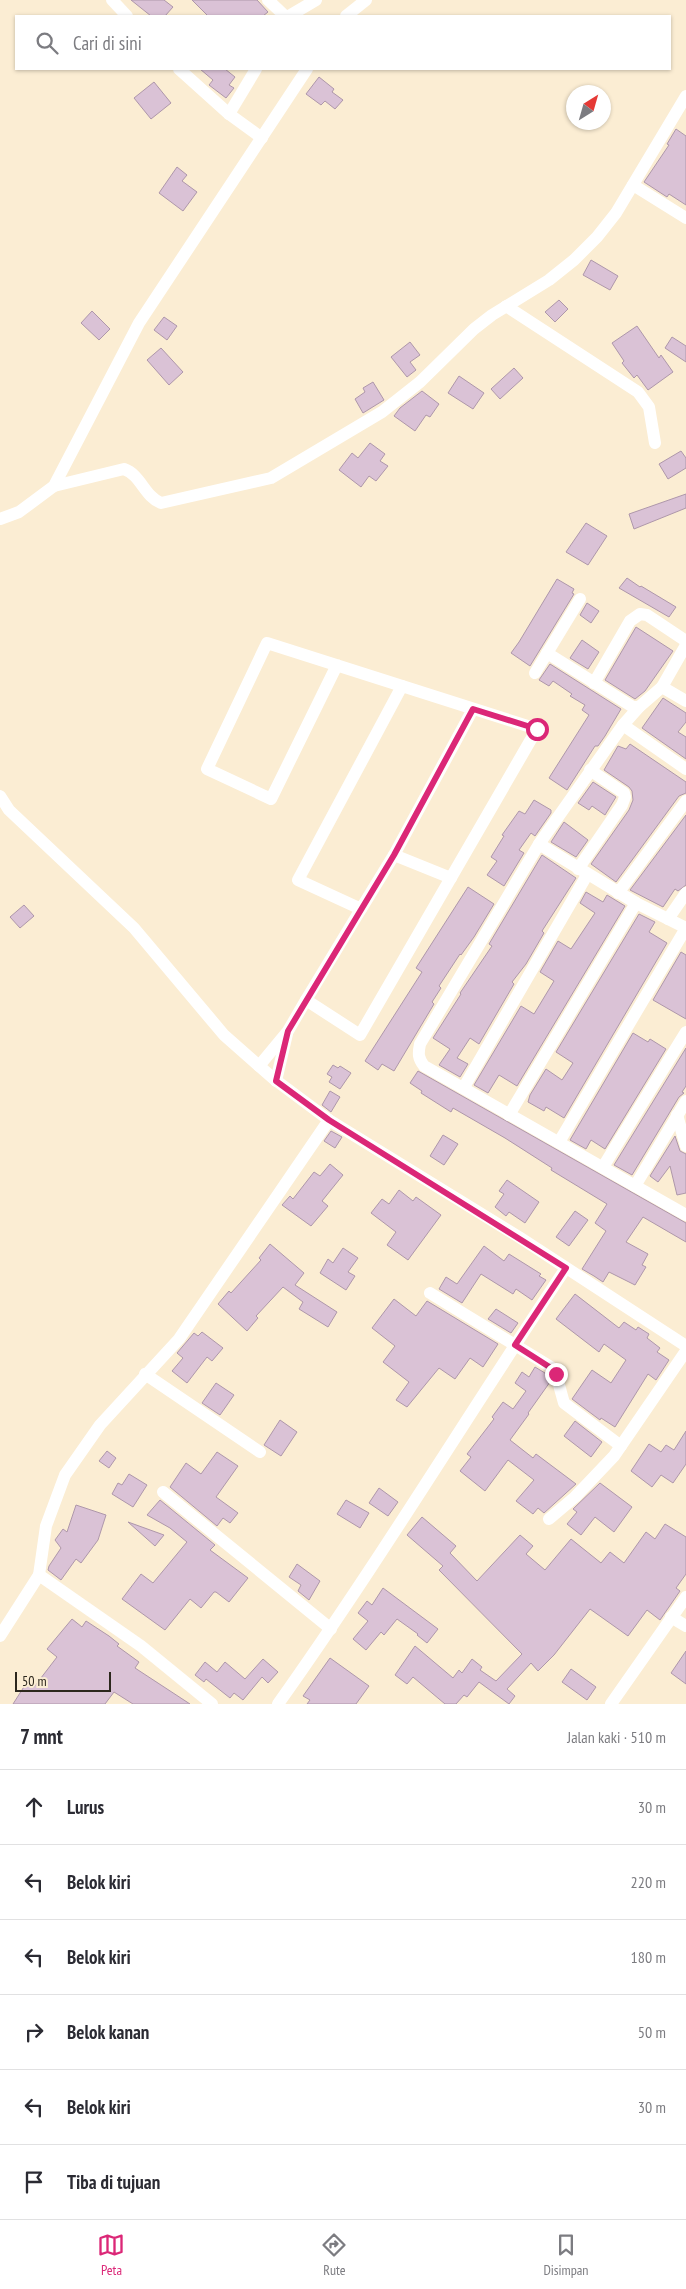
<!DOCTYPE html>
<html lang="id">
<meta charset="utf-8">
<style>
body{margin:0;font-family:"PT Sans Narrow",sans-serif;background:#f7f7f7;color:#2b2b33}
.compass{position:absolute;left:566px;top:85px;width:45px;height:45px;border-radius:50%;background:#fff;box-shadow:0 1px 4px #0004;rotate:37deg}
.scale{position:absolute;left:15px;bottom:12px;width:96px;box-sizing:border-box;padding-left:5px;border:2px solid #2c271d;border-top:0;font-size:14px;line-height:18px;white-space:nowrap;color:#2c271d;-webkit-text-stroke:4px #fbedd3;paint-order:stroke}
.stop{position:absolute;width:15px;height:15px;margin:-11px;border:4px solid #db2777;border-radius:50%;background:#fff}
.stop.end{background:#db2777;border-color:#fff;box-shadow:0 1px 5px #0008}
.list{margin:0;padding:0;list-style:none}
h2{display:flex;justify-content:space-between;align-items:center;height:65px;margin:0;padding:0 20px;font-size:21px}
h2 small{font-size:16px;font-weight:400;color:#7c7c81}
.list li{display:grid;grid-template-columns:32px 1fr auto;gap:15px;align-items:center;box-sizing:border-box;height:75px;padding:0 20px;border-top:1px solid #e1e1e2}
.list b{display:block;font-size:19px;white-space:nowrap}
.list em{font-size:16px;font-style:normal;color:#7c7c81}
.icon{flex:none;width:28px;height:28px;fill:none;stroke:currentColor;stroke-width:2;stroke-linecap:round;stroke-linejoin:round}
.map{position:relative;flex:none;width:686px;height:1704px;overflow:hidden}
.search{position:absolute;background:#fff;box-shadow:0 1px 4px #0004;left:15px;right:15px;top:15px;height:55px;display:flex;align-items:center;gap:12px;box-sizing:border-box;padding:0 18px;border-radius:0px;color:#7c7c81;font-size:19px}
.sheet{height:515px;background:#fff}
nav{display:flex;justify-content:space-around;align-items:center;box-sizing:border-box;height:70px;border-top:1px solid #e1e1e2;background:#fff;font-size:14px;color:#7c7c81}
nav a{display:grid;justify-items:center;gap:2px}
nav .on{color:#db2777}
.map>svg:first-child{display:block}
</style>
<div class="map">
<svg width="686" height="1704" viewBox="0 0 686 1704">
<rect width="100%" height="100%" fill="#fbedd3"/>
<!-- building -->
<g fill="#dac2d6" stroke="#ae97aa">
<polygon points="131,0 164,0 173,7 165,16 151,16"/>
<polygon points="192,0 257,0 268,12 263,16 208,16"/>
<polygon points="200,69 225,69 235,77 229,85 234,88 226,98 209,85 213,80"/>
<polygon points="319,77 334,89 332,92 343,100 335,109 325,101 321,105 306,94"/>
<polygon points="154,82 171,103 151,119 134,98"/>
<polygon points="676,129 686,136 686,205 669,194 667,197 644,182 669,145 667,144"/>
<polygon points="177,167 187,175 182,181 197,192 183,211 159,193"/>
<polygon points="591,260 618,276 610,290 583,275"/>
<polygon points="559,300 568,309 555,322 545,312"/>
<polygon points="92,311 110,329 99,340 81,323"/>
<polygon points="164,317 177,326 167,340 154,330"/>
<polygon points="637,326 659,358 661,355 673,372 648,390 637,375 634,378 622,363 624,361 612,343"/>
<polygon points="672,337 686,346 686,362 665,348"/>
<polygon points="410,342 420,355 410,362 416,370 407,377 391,357"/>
<polygon points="161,348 183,372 169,385 147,360"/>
<polygon points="514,368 523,378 500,399 491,389"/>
<polygon points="459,376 484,393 473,409 448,393"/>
<polygon points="373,382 384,400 363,413 355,399 365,392 363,388"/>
<polygon points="422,391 439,404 430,417 426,415 415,431 394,416 400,408"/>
<polygon points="370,443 385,454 380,461 388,466 376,481 369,476 361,487 339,470 352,453 358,458"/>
<polygon points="681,451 686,458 686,468 668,479 659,464"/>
<polygon points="686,494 686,508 634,529 629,514"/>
<polygon points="586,523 607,536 588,565 566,552"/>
<polygon points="627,578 640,587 641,586 676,607 669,617 619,588"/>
<polygon points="557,579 574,589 572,593 574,594 530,666 511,653 519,642"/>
<polygon points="587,603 599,611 591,623 580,615"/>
<polygon points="636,627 673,651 645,691 635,699 605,680"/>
<polygon points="582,640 599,652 588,669 570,658"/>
<polygon points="550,664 621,709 605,736 598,746 595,746 567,790 549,778 589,715 582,710 585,705 570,696 572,694 553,681 549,686 539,680"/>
<polygon points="663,698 686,713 686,722 678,732 686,737 686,759 642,728"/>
<polygon points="630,744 686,782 686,793 679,796 616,882 591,864 629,810 633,800 632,791 629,787 604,770 618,746 626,749"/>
<polygon points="593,782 616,797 605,815 592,806 589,810 578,803"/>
<polygon points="534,800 551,810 551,813 535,836 531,833 519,850 524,853 504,886 487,875 497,861 491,857 504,836 502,835 519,811 525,814"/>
<polygon points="686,815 686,885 678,891 675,889 663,907 630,890"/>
<polygon points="564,822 588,840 576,857 551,842"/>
<polygon points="542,855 576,878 542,931 544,933 526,964 512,982 514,984 479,1044 470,1038 457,1058 468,1064 460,1077 439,1065 450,1049 433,1038 461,994 460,993 492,946 489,944"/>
<polygon points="468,887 494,904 474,937 461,955 460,954 439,986 441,988 432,1002 434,1004 394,1071 382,1064 378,1070 365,1061 422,972 416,968"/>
<polygon points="586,892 603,902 607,895 625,906 517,1086 499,1075 488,1093 474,1085 521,1006 534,1014 554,981 540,972 558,941 571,949 595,913 580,903"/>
<polygon points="24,905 34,916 20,928 10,917"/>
<polygon points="639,914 655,922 649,932 667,943 564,1118 546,1107 544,1111 528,1102 530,1095 546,1069 562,1080 573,1063 556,1052"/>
<polygon points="681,952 686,955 686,1019 653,1000"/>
<polygon points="633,1033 648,1042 650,1039 666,1049 605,1149 591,1140 586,1149 570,1140"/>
<polygon points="686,1048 686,1086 682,1092 684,1093 679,1097 632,1175 614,1165"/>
<polygon points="333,1065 338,1068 340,1066 351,1073 340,1089 329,1082 332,1077 327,1074"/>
<polygon points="418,1071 686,1223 686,1242 643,1217 626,1242 648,1254 642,1265 646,1267 635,1285 609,1272 603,1282 594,1276 582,1269 606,1231 595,1223 607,1204 551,1170 552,1168 505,1138 453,1108 451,1112 421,1093 422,1091 410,1083"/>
<polygon points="330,1091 340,1097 331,1112 322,1105"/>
<polygon points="331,1131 342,1137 335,1148 324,1141"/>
<polygon points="443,1135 458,1144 444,1165 430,1156"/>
<polygon points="675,1136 680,1151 686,1154 686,1193 677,1195 670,1166 658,1182 650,1176"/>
<polygon points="330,1164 343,1175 322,1201 328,1206 311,1226 282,1205 290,1196 293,1199 314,1172 320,1176"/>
<polygon points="507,1180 539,1202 525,1223 509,1212 506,1216 495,1207 504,1194 499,1191"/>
<polygon points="399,1190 413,1201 416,1197 441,1215 408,1260 387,1245 396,1232 371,1213 382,1199 389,1204"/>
<polygon points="575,1211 588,1220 569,1246 556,1237"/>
<polygon points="270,1244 304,1273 295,1285 337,1312 328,1327 299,1309 303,1302 283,1287 256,1316 258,1318 247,1331 218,1304 229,1291 231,1293 261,1260 259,1258"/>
<polygon points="484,1246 504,1261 509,1254 541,1274 539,1276 546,1280 532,1300 516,1289 513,1294 481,1274 462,1303 439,1289 446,1277 457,1284"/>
<polygon points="343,1248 358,1258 348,1272 355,1276 346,1290 320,1273 328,1259 333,1263"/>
<polygon points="575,1294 619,1328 624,1322 636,1330 638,1327 649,1334 647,1338 660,1348 657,1352 669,1360 656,1380 648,1374 615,1427 601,1418 600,1420 572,1399 592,1370 611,1383 626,1360 604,1344 599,1352 556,1319"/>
<polygon points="394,1299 416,1316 427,1301 498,1344 483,1367 470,1358 455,1379 439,1368 407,1407 396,1400 409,1382 383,1362 395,1346 372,1328"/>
<polygon points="496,1309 518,1323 511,1333 488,1319"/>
<polygon points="202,1332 223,1348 212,1361 207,1357 187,1383 172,1371 183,1358 177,1353 194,1333 198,1336"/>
<polygon points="535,1367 545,1373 550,1382 528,1413 529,1414 510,1440 533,1458 536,1454 576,1484 544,1513 538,1508 533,1514 516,1501 534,1480 508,1460 485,1491 460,1471 471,1457 467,1454 494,1419 492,1417 503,1402 513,1409 526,1391 515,1383 522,1372 529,1377"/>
<polygon points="216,1383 234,1395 220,1415 202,1403"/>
<polygon points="280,1420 297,1432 281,1456 264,1445"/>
<polygon points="575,1421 602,1442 591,1457 564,1436"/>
<polygon points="686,1431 686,1464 673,1483 661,1475 652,1487 631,1471 649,1444 661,1452 666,1445 674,1450"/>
<polygon points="107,1451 116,1458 109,1468 99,1461"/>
<polygon points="217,1452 238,1466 216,1497 238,1513 230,1523 223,1518 217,1526 170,1487 186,1463 201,1474"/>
<polygon points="129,1474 147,1485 133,1507 112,1494 118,1483 122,1485"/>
<polygon points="600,1483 632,1507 614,1532 595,1517 581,1535 567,1524 577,1512 573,1509"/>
<polygon points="379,1488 398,1502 388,1516 369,1503"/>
<polygon points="160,1500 215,1545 210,1550 248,1578 229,1602 216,1592 214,1592 201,1608 190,1599 165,1630 122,1599 141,1574 153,1583 187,1542 170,1528 147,1515"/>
<polygon points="346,1500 369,1513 360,1528 337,1514"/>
<polygon points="76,1505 106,1515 98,1540 81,1563 76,1559 61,1580 48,1570 49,1566 61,1548 55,1540 63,1529 67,1532"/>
<polygon points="422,1517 456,1546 450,1553 477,1581 520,1535 533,1546 526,1554 545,1570 571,1539 601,1563 610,1552 624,1563 646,1532 655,1539 665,1524 686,1537 686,1574 676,1588 680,1591 660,1620 647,1610 628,1636 590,1609 554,1655 538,1671 531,1663 507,1689 515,1696 509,1704 479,1682 467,1697 464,1695 456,1704 445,1704 413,1677 407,1684 395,1675 415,1646 453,1678 459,1670 462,1673 472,1659 482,1667 480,1670 496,1681 522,1654 439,1570 443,1566 407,1535"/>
<polygon points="128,1522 164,1535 155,1546"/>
<polygon points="297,1564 320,1581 309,1600 298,1591 301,1585 289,1577"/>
<polygon points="383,1588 438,1629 427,1643 417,1635 418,1634 397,1619 384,1635 381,1632 366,1650 353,1639 368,1621 358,1613 367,1601 372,1605"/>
<polygon points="72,1619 82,1627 86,1621 109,1636 119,1644 117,1646 139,1662 135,1668 190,1704 133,1704 114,1692 105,1704 13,1704 27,1682 34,1687 57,1657 47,1649"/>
<polygon points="686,1651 686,1684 671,1673"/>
<polygon points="330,1658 369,1686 356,1704 307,1704 310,1700 303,1696"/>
<polygon points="263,1659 278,1672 268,1683 262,1677 243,1700 234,1693 230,1698 206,1679 204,1682 195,1675 205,1662 217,1672 225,1662 245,1679"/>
<polygon points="571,1669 596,1687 587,1700 562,1682"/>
</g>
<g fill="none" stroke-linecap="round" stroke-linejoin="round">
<!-- minor -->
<g stroke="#fff" stroke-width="12">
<polyline points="112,0 127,16"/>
<polyline points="268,0 285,16"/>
<polyline points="289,16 316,0"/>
<polyline points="346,16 366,0"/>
<polyline points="179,69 229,114 262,138"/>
<polyline points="229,114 256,69"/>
<polyline points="633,185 686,218"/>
<polyline points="506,306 638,392 649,407 655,443"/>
<path d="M 54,486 L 124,469 C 141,475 144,496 161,503 L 271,478 L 382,412 L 420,382 L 474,329 L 492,315 L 549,280 L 574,260 L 597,237 L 616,213 L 686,96"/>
<polyline points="0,519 19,512 54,486 139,323 307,69"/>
<polyline points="547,653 633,707 639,707"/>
<polyline points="535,673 580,599"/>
<polyline points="594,683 630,621 640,614 647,615 686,641"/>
<polyline points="402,686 298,880 361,909 394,855 473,709"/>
<polyline points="662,687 686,645"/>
<polyline points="623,725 639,707 662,687 686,701"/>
<path d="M 686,769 L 623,725 L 539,844 L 420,1044 C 418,1054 418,1058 424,1066 L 686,1215"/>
<polyline points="0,796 9,810 134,928 224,1035 274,1079 329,1120 519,1237 686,1346"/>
<polyline points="539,844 636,903 686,928"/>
<polyline points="394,855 451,878"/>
<polyline points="578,869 622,805 625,797 624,793 590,770"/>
<polyline points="618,893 686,801"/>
<polyline points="668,919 686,893"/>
<polyline points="306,1000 361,909"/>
<polyline points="259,1066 288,1031 306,1000 360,1035 537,729 267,643 207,769 271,799 337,665"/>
<polyline points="276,1081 287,1034"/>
<polyline points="464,1087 587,875"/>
<polyline points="509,1115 636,903"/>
<polyline points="677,1115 686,1146"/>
<polyline points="559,1142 686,928"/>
<polyline points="603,1167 686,1032"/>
<polyline points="635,1186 686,1101"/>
<polyline points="430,1293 551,1367 556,1374 564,1403 621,1446"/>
<polyline points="145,1374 260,1452"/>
<polyline points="163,1492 331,1629"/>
<polyline points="549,1519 575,1497 614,1456 686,1351"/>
<polyline points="39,1575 141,1646 212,1704"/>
<polyline points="671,1617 686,1626"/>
<polyline points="0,1636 39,1575 46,1526 65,1475 100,1425 179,1339 329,1120"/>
<path d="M 278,1704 C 379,1562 469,1413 566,1268"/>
<polyline points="611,1704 686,1597"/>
</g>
</g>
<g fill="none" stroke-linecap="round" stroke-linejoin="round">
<!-- route -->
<polyline stroke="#db2777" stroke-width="6" points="537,729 473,709 394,855 288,1031 276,1081 329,1120 566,1268 515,1345 551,1368 556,1374"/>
</g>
</svg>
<svg class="compass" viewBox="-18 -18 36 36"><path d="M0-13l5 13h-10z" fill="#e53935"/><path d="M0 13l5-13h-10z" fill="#7c7c81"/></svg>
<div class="scale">50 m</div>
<div class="stop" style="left:537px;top:729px"></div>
<div class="stop end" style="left:556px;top:1374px"></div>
<div class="search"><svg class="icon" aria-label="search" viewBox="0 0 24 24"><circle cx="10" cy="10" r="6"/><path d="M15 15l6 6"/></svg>Cari di sini</div>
</div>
<section class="sheet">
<h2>7 mnt<small>Jalan kaki · 510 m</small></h2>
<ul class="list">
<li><svg class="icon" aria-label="ahead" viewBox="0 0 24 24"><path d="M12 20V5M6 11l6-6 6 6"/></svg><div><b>Lurus</b></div><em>30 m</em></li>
<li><svg class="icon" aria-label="left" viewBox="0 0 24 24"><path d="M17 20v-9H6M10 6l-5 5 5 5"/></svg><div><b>Belok kiri</b></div><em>220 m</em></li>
<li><svg class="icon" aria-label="left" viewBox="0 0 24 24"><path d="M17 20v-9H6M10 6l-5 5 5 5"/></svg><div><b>Belok kiri</b></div><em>180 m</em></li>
<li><svg class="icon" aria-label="right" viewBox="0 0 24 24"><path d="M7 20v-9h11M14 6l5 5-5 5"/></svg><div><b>Belok kanan</b></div><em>50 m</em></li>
<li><svg class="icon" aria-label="left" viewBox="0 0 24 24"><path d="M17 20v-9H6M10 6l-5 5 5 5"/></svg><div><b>Belok kiri</b></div><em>30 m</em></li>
<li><svg class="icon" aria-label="arrive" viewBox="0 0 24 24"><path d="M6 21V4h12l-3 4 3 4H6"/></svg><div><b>Tiba di tujuan</b></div></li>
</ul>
</section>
<nav>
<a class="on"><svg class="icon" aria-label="map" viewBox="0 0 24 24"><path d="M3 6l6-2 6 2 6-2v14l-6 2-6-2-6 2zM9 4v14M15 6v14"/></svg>Peta</a>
<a><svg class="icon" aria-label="directions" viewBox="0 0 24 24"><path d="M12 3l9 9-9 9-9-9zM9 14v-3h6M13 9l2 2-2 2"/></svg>Rute</a>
<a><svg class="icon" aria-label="saved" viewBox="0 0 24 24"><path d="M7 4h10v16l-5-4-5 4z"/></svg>Disimpan</a>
</nav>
